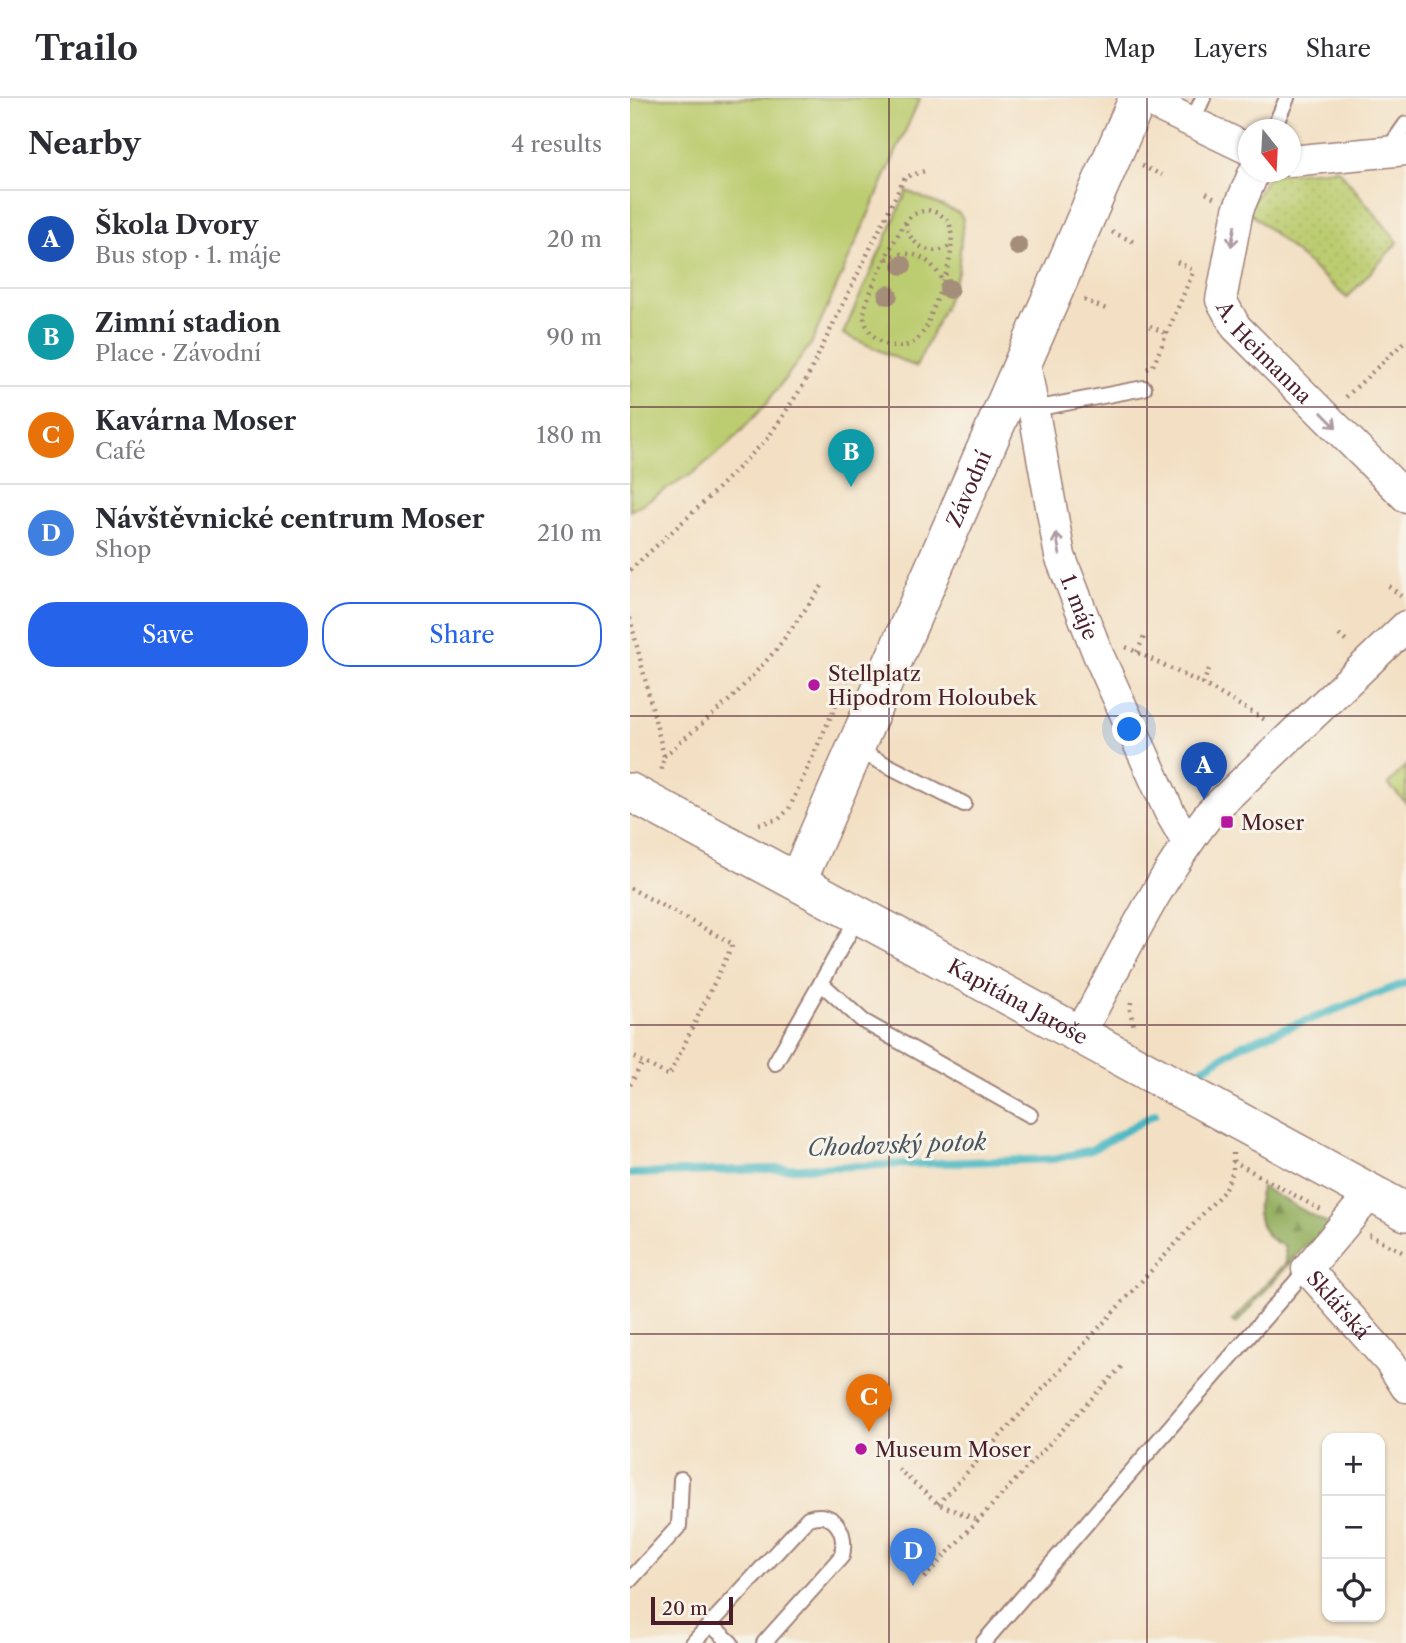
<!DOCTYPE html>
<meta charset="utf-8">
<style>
body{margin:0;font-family:"Libre Caslon Text",serif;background:#f7f7f7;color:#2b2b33}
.controls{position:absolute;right:21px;bottom:21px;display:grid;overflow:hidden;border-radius:14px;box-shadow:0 2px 5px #0004}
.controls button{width:63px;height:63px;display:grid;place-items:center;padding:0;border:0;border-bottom:2px solid #e1e1e2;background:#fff;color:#2b2b33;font:35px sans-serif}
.compass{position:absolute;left:608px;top:21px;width:63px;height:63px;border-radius:50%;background:#fff;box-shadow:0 2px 5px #0004;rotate:162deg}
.scale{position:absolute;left:21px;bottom:18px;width:82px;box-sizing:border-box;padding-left:7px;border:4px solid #4a1f2b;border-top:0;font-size:19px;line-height:24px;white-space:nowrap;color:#4a1f2b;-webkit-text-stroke:5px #f7f3e8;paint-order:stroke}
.you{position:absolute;left:500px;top:632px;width:24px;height:24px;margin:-18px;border:5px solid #fff;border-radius:50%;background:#1a73e8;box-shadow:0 0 0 10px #1a73e833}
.badge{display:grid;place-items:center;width:46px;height:46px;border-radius:50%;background:#2563eb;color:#fff;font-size:23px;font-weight:700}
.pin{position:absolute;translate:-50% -58px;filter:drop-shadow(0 2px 4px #0008)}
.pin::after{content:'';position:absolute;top:37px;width:24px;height:21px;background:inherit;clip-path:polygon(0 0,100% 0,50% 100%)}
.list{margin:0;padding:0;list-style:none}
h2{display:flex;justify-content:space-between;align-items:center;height:91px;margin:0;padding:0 28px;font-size:30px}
h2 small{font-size:23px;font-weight:400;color:#7c7c81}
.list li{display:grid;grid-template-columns:46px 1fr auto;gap:21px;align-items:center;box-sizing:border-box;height:98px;padding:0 28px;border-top:2px solid #e1e1e2}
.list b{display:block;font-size:26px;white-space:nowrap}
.list p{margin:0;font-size:23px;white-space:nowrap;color:#7c7c81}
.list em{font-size:23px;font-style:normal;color:#7c7c81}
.actions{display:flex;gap:14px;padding:21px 28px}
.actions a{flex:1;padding:16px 0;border:2px solid #2563eb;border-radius:28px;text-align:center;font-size:24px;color:#2563eb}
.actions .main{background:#2563eb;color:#fff}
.icon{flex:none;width:38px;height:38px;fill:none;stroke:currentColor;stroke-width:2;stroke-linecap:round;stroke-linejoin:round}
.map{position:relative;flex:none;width:776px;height:1545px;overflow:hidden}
header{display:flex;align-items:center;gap:42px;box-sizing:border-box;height:98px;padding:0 35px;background:#fff;border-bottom:2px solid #e1e1e2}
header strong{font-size:33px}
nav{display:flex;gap:38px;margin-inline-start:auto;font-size:24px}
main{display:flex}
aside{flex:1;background:#fff}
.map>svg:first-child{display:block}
</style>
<header>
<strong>Trailo</strong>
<nav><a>Map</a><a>Layers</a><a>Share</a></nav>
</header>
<main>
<aside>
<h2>Nearby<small>4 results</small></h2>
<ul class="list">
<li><span class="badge" style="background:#1a4fb4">A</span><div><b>Škola Dvory</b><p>Bus stop · 1. máje</p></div><em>20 m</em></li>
<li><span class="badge" style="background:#0f9aa8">B</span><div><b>Zimní stadion</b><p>Place · Závodní</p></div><em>90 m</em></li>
<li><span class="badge" style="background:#e8710a">C</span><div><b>Kavárna Moser</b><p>Café</p></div><em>180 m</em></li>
<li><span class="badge" style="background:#3f7fe0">D</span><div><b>Návštěvnické centrum Moser</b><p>Shop</p></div><em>210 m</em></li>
</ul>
<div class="actions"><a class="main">Save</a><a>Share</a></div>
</aside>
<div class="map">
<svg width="776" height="1545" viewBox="0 0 776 1545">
<defs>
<pattern id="forest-firs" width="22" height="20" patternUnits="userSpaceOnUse" patternTransform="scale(1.75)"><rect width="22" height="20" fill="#95b062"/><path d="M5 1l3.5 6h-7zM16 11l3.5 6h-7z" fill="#7c8f51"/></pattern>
<pattern id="park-dots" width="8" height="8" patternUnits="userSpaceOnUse" patternTransform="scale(1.75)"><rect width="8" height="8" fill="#bccc6f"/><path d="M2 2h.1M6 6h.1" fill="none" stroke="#a3af60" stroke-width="1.8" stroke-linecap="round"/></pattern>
</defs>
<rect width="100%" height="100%" fill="#f7f3e8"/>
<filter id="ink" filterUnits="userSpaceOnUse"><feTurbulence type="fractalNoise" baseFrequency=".0143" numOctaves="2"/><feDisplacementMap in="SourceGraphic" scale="14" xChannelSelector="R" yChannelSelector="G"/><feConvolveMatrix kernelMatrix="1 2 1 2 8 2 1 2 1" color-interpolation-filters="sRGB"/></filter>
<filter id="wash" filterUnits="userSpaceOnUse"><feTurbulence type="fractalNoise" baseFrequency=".00686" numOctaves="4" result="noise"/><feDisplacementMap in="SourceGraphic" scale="28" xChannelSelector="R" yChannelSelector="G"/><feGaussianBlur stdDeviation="1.57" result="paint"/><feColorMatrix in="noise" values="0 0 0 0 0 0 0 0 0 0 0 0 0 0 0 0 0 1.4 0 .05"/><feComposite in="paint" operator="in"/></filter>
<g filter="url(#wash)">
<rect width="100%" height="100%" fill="#f3e0c4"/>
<!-- grass -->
<g fill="#bccc6f" stroke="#83764d" stroke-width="2">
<polygon points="0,0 290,0 181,246 136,306 100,345 62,376 0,413"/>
<polygon points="277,93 329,115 333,121 328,173 315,208 286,269 213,236"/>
<polygon points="776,668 776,705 758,686"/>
</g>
<!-- forest -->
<path fill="url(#forest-firs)" stroke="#706846" stroke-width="2" d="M 632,1089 L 699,1127 L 683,1146 L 674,1149 L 606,1226 L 602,1223 L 656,1165 L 655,1148 C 628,1140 623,1111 632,1089 Z"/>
<!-- park -->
<polygon fill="url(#park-dots)" stroke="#83764d" stroke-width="2" points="708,71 768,144 717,200 617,112 638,79 645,76"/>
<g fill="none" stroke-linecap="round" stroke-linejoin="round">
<!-- stream -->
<g stroke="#49b8c3" stroke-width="8">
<polyline points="569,973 614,946 776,885"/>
<polyline points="0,1076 424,1061 461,1052 525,1016"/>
</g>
</g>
</g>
<g filter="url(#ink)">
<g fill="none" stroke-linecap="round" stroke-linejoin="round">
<!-- service casing -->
<g stroke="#9e8078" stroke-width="18">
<g id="service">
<polyline points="562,24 573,0"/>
<polyline points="643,32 657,0"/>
<polyline points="757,53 776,26"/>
<polyline points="404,311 514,290"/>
<polyline points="227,652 334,706"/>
<polyline points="229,817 191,885 233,923 400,1017"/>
<polyline points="145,965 191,885"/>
<polyline points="0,1482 49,1428 51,1381"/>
<polyline points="80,1526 101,1545"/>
<path d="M 63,1545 L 178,1420 C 205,1411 217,1434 212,1458 L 134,1545"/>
<polyline points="353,1545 677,1171"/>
</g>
</g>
<!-- minor casing -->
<g stroke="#9e8078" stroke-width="33">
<g id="minor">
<polyline points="512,0 618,51"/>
<polyline points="660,63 776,52"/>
<path id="s1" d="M 624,74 L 608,112 L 591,202 L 606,229 L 776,399"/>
<path id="s2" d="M 394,259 L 430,458 L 468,556 L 539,713 L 557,744"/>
<path d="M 449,937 C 490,863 527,782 580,715 L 776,528"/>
<path id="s3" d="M 741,1095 L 677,1171 L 760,1264 L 776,1289"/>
</g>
</g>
<!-- tertiary casing -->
<g stroke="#9e8078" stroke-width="40">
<g id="tertiary">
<path id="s4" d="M 0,694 C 260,832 517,974 776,1114"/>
<path id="s5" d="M 168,782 L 508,0"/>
</g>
</g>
<!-- path -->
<g stroke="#9e8078" stroke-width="4.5" stroke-dasharray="2 5" stroke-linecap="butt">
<polyline points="512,68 532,77"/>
<polyline points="576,95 585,100"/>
<path d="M 298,112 L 308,115 L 319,123 C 329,158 308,195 297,228 C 293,234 289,241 283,245 C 263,256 236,240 234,218 C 233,203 265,139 275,125 C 281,116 288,114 298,112 Z"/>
<path d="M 276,125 C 278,147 303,162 322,146"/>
<polyline points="482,134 504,144"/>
<path d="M 257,161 C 280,148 302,161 312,182"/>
<polyline points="547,164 565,173"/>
<polyline points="454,202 476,211"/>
<polyline points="520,228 537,236"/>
<polyline points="517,271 523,268 564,172"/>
<polyline points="716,299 776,242"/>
<polyline points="0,472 71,407 138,340 174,286 275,79 295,73"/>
<polyline points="759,488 771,498"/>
<polyline points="0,520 34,658 31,676"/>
<polyline points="709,537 719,546"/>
<polyline points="496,549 573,586 637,623"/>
<polyline points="507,554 515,537"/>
<polyline points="573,586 579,571"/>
<polyline points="34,658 102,600 146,552 192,488"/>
<polyline points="129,726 149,721 159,711 223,569"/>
<polyline points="0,790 103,846 39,978 0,957"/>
<polyline points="501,904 500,912 504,929"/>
<polyline points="0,987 13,964"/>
<polyline points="603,1063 691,1112"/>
<polyline points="739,1137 776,1156"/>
<polyline points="268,1371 308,1406 348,1422"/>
<polyline points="308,1406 593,1094 603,1074 603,1055"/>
<polyline points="294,1480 492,1268"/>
</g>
<!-- service -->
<use href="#service" stroke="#fff" stroke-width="14"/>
<!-- minor -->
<use href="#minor" stroke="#fff" stroke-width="30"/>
<!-- tertiary -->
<use href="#tertiary" stroke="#fff" stroke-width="37"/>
</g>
<!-- trees -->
<g fill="#a58e79">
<circle cx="388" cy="148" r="10"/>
<circle cx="272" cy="167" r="10"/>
<circle cx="319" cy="191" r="10"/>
<circle cx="258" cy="197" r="10"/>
</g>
<!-- one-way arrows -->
<defs><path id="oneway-shaft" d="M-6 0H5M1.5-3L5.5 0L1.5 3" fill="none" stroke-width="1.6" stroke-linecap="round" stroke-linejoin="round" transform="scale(1.75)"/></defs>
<g stroke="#ae9aa0">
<use href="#oneway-shaft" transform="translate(603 138) rotate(100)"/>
<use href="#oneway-shaft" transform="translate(699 322) rotate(45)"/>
<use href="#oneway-shaft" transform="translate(428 446) rotate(-100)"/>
</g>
</g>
<!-- grid -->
<path fill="none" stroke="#4a1f2b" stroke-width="2" stroke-opacity="0.55" d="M 259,0 L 259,1545M 517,0 L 517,1545M 0,309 L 776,309M 0,618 L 776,618M 0,927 L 776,927M 0,1236 L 776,1236"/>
<!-- markers -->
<g fill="#b5179e" stroke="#f7f3e8" stroke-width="2.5">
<circle cx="184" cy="587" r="7"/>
<rect x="590" y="717" width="14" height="14" rx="3.5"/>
<circle cx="231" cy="1351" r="7"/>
</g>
<g text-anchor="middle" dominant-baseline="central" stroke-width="6" stroke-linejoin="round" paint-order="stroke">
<!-- street labels -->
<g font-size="21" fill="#4a1f2b" stroke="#f7f3e8">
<text stroke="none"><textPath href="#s1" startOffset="201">A. Heimanna</textPath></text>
<text stroke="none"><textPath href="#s5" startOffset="427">Závodní</textPath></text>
<text stroke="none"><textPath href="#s2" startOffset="257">1. máje</textPath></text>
<text stroke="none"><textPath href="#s4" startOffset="441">Kapitána Jaroše</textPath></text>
<text stroke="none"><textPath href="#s3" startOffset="147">Sklářská</textPath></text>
</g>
<!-- poi labels -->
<g font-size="21" fill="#4a1f2b" stroke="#f7f3e8" text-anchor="start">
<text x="198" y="575">Stellplatz<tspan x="198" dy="24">Hipodrom Holoubek</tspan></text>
<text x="611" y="724">Moser</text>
<text x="245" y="1351">Museum Moser</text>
</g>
<!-- water labels -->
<g font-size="23" font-style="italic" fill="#4a5560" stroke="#f7f3e8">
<text transform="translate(267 1047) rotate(-2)">Chodovský potok</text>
</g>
</g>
</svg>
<div class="controls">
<button>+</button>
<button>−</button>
<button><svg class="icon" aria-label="locate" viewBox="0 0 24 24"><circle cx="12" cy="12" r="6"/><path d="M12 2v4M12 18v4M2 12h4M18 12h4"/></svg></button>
</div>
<svg class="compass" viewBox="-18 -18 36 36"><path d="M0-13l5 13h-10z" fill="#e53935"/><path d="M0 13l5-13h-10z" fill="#7c7c81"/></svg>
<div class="scale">20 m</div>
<div class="you"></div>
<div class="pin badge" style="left:574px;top:702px;background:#1a4fb4">A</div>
<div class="pin badge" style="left:221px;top:389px;background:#0f9aa8">B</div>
<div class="pin badge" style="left:239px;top:1334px;background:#e8710a">C</div>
<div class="pin badge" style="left:283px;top:1488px;background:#3f7fe0">D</div>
</div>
</main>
